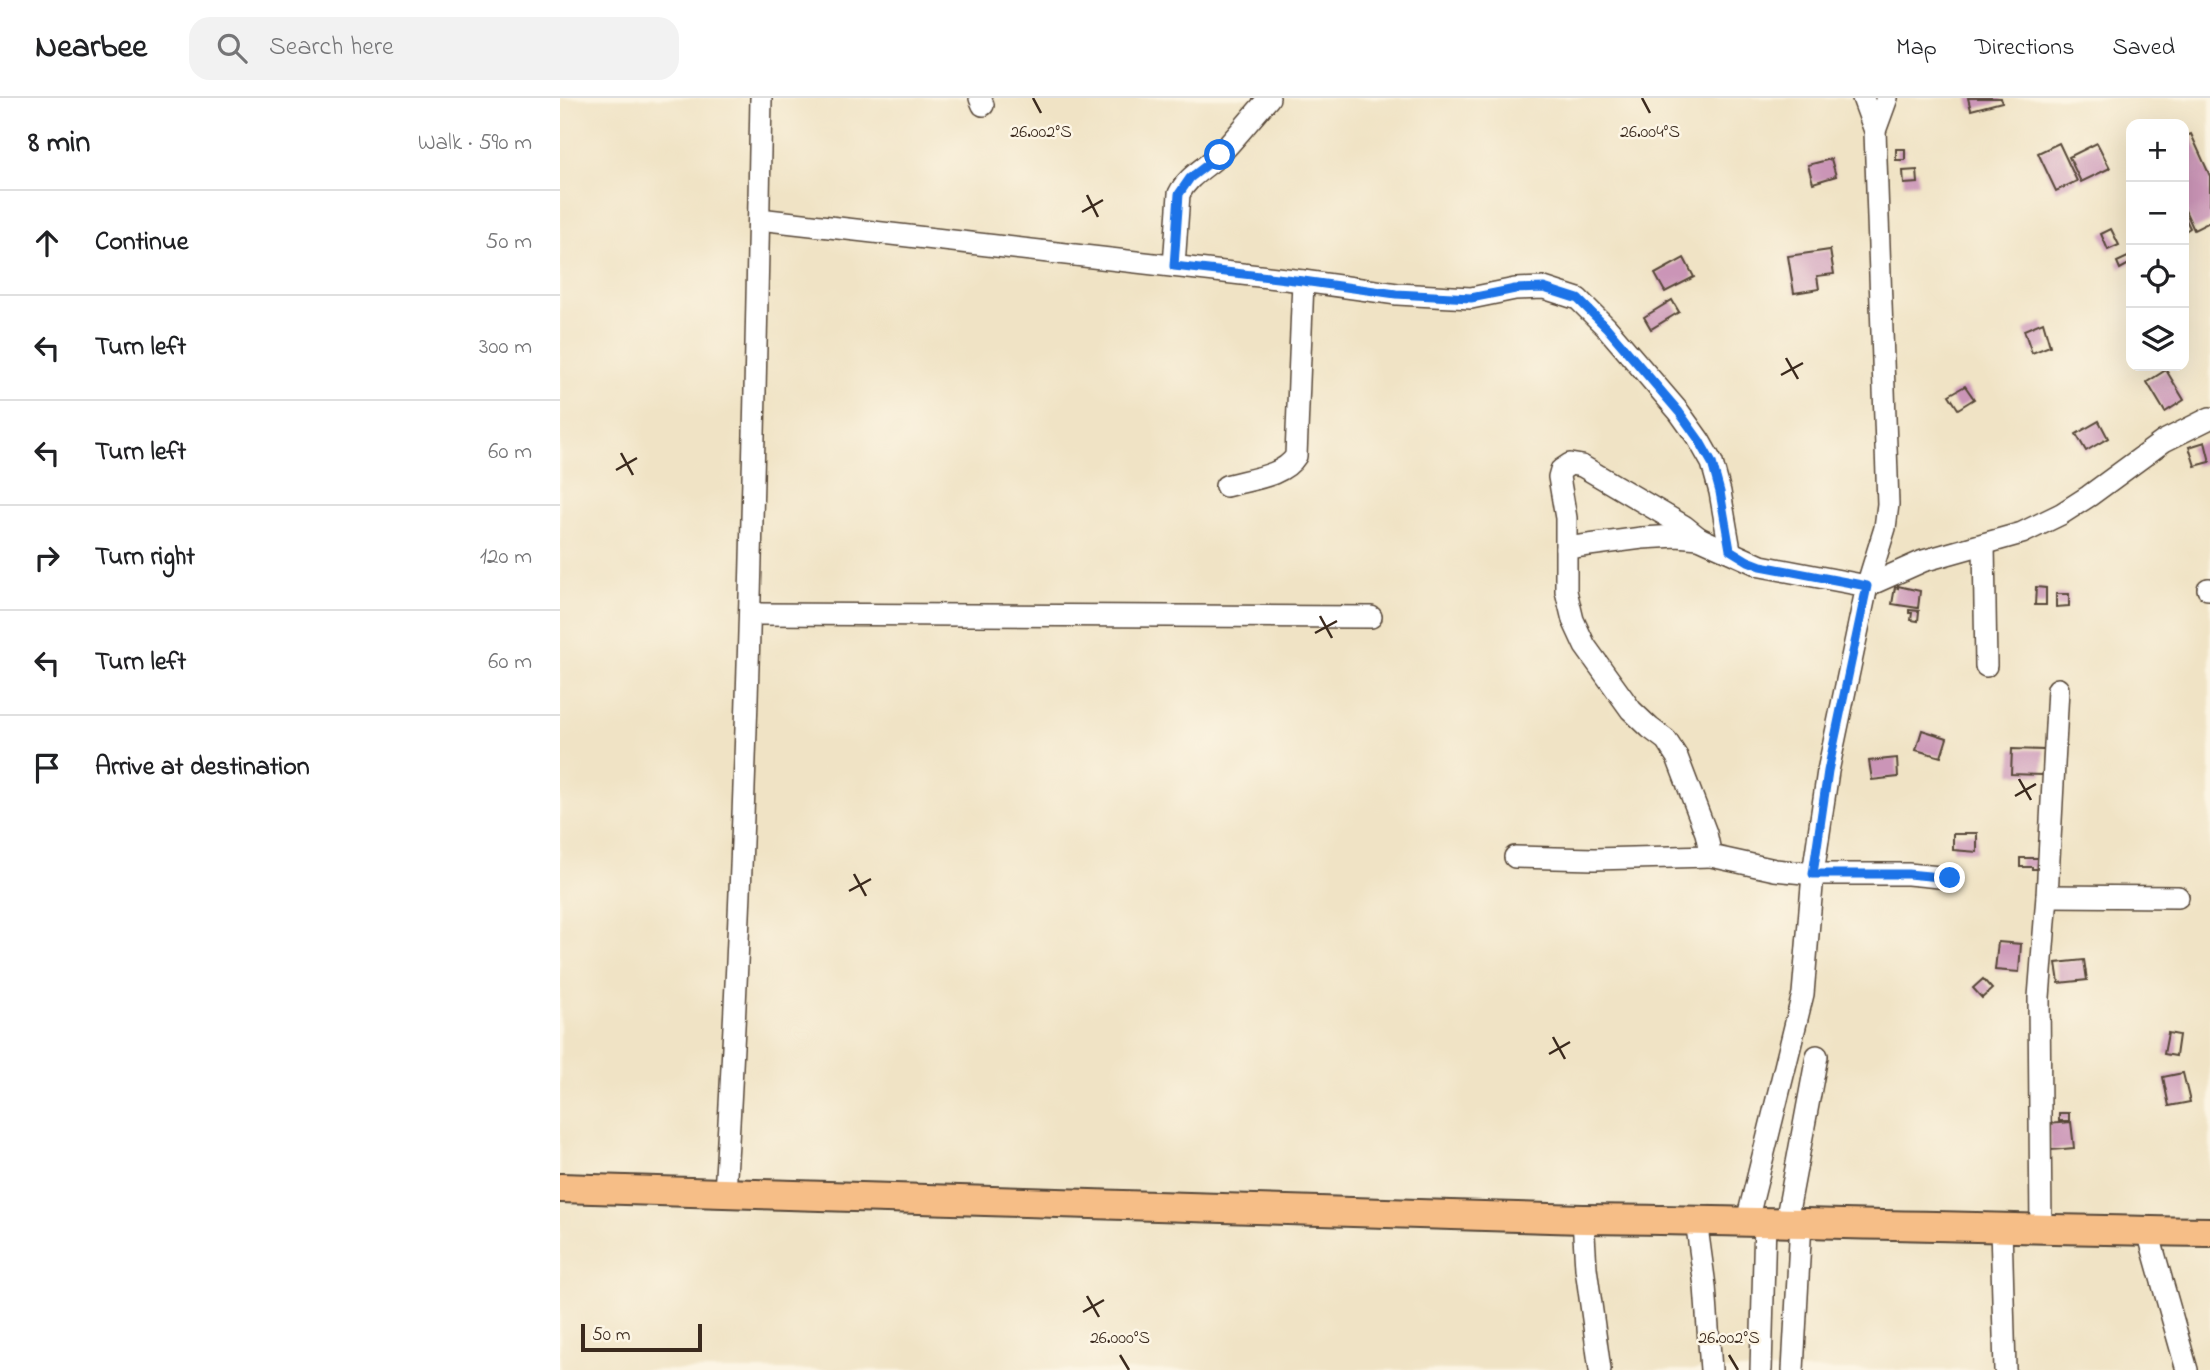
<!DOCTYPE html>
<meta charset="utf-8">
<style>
body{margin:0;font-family:"Indie Flower",sans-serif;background:#f2f2f2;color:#202124}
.controls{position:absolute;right:21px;top:21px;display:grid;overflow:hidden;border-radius:14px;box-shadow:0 7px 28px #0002}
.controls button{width:63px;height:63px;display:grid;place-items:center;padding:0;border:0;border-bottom:2px solid #e0e0e0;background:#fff;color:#202124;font:35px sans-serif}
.scale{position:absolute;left:21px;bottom:18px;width:121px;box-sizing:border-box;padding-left:7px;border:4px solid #3b2a1e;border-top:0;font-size:19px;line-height:24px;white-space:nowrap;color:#3b2a1e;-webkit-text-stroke:5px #fcf5e5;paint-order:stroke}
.stop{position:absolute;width:21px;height:21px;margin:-16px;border:5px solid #1a73e8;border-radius:50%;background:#fff}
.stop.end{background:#1a73e8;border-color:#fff;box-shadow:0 2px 7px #0008}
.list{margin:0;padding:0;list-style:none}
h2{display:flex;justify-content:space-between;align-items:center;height:91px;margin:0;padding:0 28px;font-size:30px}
h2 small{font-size:23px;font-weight:400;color:#757577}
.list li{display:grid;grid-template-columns:46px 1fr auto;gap:21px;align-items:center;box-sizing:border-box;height:105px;padding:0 28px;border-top:2px solid #e0e0e0}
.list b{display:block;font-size:26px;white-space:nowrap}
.list em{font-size:23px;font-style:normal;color:#757577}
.icon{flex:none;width:38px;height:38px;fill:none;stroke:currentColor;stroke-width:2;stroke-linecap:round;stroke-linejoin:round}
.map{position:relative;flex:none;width:1650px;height:1272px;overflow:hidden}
header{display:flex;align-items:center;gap:42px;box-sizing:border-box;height:98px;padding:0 35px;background:#fff;border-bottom:2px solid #e0e0e0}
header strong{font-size:33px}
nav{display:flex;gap:38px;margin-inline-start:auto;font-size:24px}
.search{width:490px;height:63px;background:#f2f2f2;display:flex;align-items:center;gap:18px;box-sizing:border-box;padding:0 24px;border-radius:21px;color:#757577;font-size:26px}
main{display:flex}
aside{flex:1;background:#fff}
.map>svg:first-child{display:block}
</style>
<header>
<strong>Nearbee</strong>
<div class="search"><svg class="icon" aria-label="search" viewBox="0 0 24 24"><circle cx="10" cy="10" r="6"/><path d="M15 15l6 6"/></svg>Search here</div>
<nav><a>Map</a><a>Directions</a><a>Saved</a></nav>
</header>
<main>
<aside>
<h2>8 min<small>Walk · 590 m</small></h2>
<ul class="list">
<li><svg class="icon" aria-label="ahead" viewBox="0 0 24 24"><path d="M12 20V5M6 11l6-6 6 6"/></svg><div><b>Continue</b></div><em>50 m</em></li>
<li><svg class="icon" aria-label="left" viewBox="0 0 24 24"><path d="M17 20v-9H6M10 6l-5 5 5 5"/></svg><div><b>Turn left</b></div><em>300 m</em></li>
<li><svg class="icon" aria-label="left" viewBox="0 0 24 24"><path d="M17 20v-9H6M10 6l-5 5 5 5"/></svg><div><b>Turn left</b></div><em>60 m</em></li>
<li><svg class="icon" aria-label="right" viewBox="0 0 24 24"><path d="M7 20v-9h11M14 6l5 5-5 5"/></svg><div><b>Turn right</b></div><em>120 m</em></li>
<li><svg class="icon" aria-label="left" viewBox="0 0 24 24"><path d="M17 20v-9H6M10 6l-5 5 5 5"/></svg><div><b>Turn left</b></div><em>60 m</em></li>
<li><svg class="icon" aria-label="arrive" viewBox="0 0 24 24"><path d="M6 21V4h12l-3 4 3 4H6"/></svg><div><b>Arrive at destination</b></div></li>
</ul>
</aside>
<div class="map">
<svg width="1650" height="1272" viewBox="0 0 1650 1272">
<rect width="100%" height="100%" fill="#fcf5e5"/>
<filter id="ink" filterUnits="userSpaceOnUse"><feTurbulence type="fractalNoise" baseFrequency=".0143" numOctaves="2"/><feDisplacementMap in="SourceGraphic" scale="14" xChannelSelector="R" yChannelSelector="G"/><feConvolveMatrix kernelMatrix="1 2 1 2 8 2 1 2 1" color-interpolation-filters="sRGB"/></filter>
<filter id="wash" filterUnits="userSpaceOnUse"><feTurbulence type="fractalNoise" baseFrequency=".00686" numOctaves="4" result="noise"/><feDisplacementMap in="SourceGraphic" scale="28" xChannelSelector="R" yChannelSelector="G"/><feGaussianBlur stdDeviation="1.57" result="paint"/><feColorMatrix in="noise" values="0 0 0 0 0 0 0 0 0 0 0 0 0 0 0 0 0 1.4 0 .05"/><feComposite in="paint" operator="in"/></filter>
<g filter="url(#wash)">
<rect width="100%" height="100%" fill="#f0e3c5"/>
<g id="blocks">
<!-- building -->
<g fill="#cb95b7">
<polygon points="1408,0 1441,0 1442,4 1411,12"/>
<polygon points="1631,36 1650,78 1650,124 1634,132 1624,110 1624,39"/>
<polygon points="1499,45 1517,83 1496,93 1478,55"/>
<polygon points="1537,45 1550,70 1521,84 1509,59"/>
<rect x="1336" y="51" width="9" height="11"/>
<polygon points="1271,61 1276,78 1253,85 1248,67"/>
<polygon points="1357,72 1358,85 1344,86 1343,73"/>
<polygon points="1624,118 1630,130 1624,134"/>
<polygon points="1551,131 1559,147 1548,152 1541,136"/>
<polygon points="1270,152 1274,176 1257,178 1259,191 1234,195 1228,158"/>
<polygon points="1570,158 1571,165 1560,171 1557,164"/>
<polygon points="1124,160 1134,179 1105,194 1095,176"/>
<polygon points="1112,202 1119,214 1091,231 1084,219"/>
<polygon points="1483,224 1490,248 1472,255 1464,232"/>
<polygon points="1606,272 1624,302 1605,314 1587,284"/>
<polygon points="1405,288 1414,301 1398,311 1389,297"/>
<polygon points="1539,323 1548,340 1526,353 1516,336"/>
<polygon points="1645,344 1650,364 1635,368 1629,349"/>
<polygon points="1338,488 1360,493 1358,510 1332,506 1335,489 1338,490"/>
<polygon points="1476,489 1486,490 1486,507 1475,507"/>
<polygon points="1496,496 1509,496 1509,508 1496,509"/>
<polygon points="1349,512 1359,513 1358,523 1351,522 1352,515 1349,515"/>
<polygon points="1362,632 1387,640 1381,659 1356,652"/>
<polygon points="1452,651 1484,652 1483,677 1451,676"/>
<polygon points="1337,660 1338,679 1312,682 1309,663"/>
<polygon points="1405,735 1417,735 1417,754 1393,752 1393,736 1405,736"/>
<polygon points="1460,760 1480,760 1480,771 1472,771 1472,769 1460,769"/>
<polygon points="1438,844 1461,846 1459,874 1435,872"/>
<polygon points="1524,862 1527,882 1499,885 1496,865"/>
<polygon points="1423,881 1432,891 1422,900 1413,890"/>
<polygon points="1608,935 1619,937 1616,958 1604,956"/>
<polygon points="1623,975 1630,1004 1609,1008 1603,979"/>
<rect x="1499" y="1015" width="10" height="8"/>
<polygon points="1511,1024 1514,1050 1491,1052 1488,1026"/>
</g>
</g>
</g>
<g filter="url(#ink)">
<use href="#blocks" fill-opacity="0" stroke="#564637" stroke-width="2"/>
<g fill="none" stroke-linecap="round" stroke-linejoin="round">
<!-- minor casing -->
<g stroke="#564637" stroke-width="24">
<g id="minor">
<polyline points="420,0 423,7"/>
<polyline points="1303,0 1315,33"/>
<polyline points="199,121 743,183 837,196 911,200 955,191 984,190 1018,201 1047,230 1119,314 1139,342 1152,365 1160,394 1170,452"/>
<path d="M 614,168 L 619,96 C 628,77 648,69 662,54 C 678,37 693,18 709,0"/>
<path d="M 666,388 C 689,381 723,379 736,358 L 743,183"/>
<polyline points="1139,440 1124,428 1022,368 1010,366 1001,372 999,379 1006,420 1006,493 1013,522 1025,548 1071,612 1090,630 1106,642 1117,659 1146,735 1151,758 1215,772 1253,776 1348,776 1390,780"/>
<polyline points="1424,447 1426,568"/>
<polyline points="1006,450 1082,440 1117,438 1139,440 1201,468 1307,488 1363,463 1462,435 1501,416 1529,398 1604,343 1650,320"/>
<polyline points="1648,491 1650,491"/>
<polyline points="190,516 811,519"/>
<polyline points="955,759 1034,761 1151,758"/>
<polyline points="1487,798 1618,799"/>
<path d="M 165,1095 C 187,730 194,365 201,0"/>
<polyline points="1023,1121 1026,1170 1040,1272"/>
<polyline points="1136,1122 1145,1188 1151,1272"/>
<polyline points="1187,1123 1243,896 1253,776 1268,673 1307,488 1325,430 1328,406 1315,33 1327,0"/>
<polyline points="1226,1124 1257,958"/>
<polyline points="1441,1130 1445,1272"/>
<polyline points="1481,1132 1479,899 1487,798 1498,591"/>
<polyline points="1588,1134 1627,1272"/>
<polyline points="1201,1272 1205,1123"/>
<polyline points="1233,1272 1241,1124"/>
</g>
</g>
<!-- major casing -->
<g stroke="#564637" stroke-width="32">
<path id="major" d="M 0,1090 L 1023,1121 C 1232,1123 1441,1131 1650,1134"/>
</g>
<!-- minor -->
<use href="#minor" stroke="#fff" stroke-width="21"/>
<!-- major -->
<use href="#major" stroke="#f6be87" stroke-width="28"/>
</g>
</g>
<g fill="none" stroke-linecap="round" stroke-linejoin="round" filter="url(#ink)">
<!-- route -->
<polyline stroke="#1a73e8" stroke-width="9" points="660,57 630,80 619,96 614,168 743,183 836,196 911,200 955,191 984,190 1018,201 1047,230 1119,314 1139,342 1152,365 1160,394 1170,452 1188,463 1201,468 1307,488 1268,673 1253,776 1348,776 1390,780"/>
</g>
<!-- ticks -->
<path fill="none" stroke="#3b2a1e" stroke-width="2.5" d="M 473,0 L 481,15M 1082,0 L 1090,15M 527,97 L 538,119M 522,114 L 543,102M 1226,260 L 1238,281M 1221,277 L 1243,265M 61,355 L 73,377M 56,372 L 77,360M 760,518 L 772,540M 755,535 L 777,523M 1459,681 L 1471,702M 1455,698 L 1476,686M 294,776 L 306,798M 289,793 L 311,781M 993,939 L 1005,961M 989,956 L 1010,944M 527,1198 L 539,1219M 523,1214 L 544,1202M 560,1257 L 569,1272M 1169,1257 L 1178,1272"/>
<g font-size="18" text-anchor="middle" fill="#3b2a1e" stroke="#fcf5e5" stroke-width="5" stroke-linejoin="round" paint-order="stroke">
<text x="481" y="39">26.002°S</text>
<text x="1090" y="39">26.004°S</text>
<text x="560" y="1245">26.000°S</text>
<text x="1169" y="1245">26.002°S</text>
</g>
</svg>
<div class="controls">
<button>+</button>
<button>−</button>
<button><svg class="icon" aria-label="locate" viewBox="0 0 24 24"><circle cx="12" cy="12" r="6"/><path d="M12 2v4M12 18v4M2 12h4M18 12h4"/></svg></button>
<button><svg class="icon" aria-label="layers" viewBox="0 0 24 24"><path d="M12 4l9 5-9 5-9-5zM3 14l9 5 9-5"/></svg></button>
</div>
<div class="scale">50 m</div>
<div class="stop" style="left:660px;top:57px"></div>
<div class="stop end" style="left:1390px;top:780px"></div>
</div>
</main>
